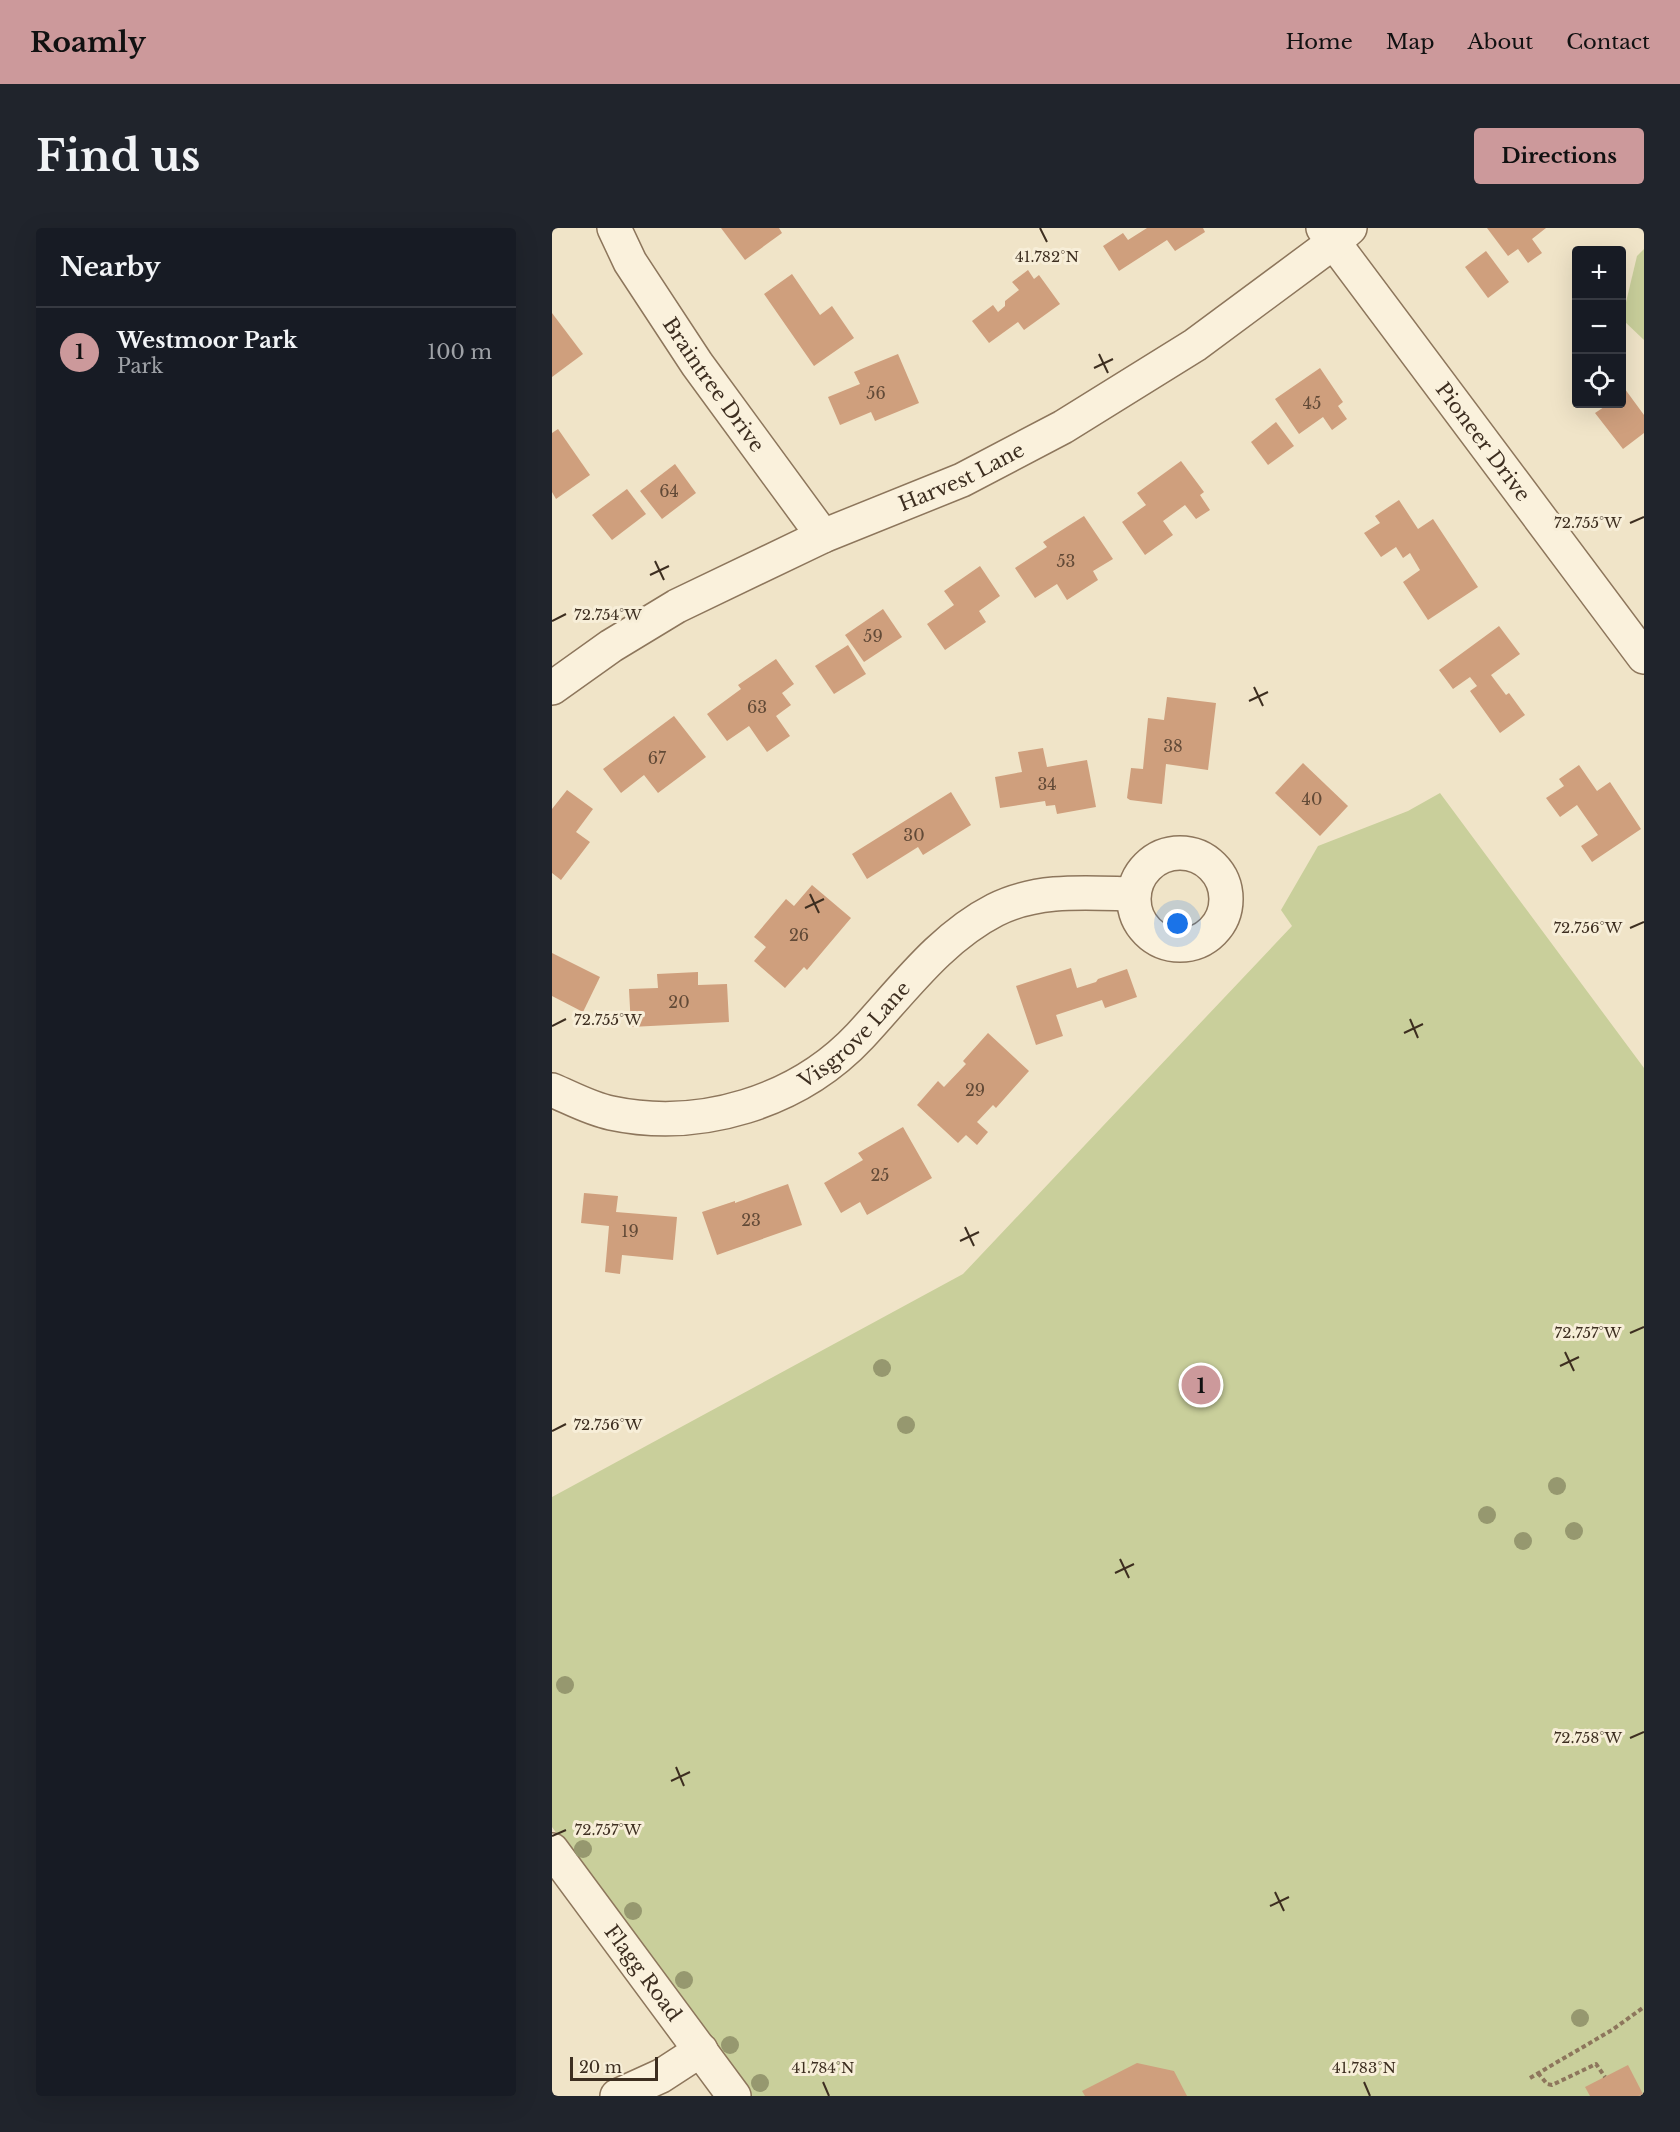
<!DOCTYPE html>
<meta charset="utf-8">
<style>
body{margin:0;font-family:"Libre Baskerville",serif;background:#20242c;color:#f1f3f6}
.controls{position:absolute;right:18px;top:18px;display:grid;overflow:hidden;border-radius:6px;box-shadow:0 6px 24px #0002}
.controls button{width:54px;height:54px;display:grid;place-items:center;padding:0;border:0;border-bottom:2px solid #363941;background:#171b24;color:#f1f3f6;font:30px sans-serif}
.scale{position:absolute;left:18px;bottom:15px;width:88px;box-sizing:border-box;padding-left:6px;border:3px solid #3d2e20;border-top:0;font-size:16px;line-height:21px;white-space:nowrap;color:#3d2e20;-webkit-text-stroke:4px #f7eed8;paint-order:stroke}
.you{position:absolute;left:626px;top:696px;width:21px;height:21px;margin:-15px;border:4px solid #fff;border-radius:50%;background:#1a73e8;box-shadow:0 0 0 9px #1a73e833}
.badge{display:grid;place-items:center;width:39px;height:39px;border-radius:50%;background:#cc999b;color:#111;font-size:20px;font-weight:700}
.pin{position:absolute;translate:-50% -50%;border:3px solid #fff;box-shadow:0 2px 6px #0006}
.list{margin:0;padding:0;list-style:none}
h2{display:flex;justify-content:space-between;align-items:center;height:78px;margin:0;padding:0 24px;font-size:26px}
h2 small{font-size:20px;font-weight:400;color:#9ea1a6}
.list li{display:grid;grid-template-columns:39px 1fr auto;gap:18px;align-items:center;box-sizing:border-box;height:90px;padding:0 24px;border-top:2px solid #363941}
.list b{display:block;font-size:22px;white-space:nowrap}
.list p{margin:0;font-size:20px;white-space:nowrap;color:#9ea1a6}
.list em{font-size:20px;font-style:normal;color:#9ea1a6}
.icon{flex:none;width:33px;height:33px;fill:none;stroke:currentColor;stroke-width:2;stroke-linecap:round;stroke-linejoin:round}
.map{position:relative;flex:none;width:1092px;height:1868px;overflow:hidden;border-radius:6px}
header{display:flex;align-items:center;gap:36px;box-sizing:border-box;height:84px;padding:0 30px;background:#cc999b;color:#111}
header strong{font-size:28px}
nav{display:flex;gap:33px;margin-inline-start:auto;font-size:21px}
.intro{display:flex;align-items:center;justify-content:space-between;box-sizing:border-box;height:144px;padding:0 36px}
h1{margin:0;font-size:42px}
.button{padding:15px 27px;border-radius:6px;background:#cc999b;color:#111;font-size:21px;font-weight:700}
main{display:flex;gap:36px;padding:0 36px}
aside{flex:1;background:#171b24;border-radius:6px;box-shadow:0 6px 24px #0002}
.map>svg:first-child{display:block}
</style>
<header>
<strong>Roamly</strong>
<nav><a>Home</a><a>Map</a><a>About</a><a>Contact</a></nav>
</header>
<div class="intro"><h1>Find us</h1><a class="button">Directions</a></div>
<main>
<aside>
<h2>Nearby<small></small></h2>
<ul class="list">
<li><span class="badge">1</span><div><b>Westmoor Park</b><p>Park</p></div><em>100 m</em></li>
</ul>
</aside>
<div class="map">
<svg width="1092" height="1868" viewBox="0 0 1092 1868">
<rect width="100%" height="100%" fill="#f0e4c8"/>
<!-- green -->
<g fill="#c9cf9b">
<polygon points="1092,21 1092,112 1070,91 1085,28"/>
<polygon points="888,565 1092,840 1092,1868 195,1868 0,1599 0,1269 411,1046 740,698 729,682 766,618 856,583"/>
</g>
<!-- building -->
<g fill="#cf9f7d">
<polygon points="169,0 227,0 230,5 193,32"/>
<polygon points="595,0 651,0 653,4 623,23 615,12 567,43 551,18 571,5 576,12"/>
<polygon points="935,0 994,0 980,11 990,25 976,35 966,21 956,28"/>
<polygon points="934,23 957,54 936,70 913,39"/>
<polygon points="476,42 482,51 487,47 508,76 472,102 466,94 437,115 420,93 441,77 446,84 453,78 453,73 467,62 460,54"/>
<polygon points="240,46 268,87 280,78 302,110 262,138 212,66"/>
<polygon points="0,85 31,126 0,149"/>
<polygon points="346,126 367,175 323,193 319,184 288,197 276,169 308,156 302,144"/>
<polygon points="768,140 791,174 786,178 795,191 780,202 771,189 747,206 723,171"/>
<polygon points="1070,157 1092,187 1092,205 1071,221 1043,185 1052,179 1049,176 1070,176"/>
<polygon points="724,194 742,218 716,237 699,214"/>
<polygon points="6,201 38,247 4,271 0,264 0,205"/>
<polygon points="629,233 652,264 648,267 658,282 644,291 633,277 611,293 621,307 593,327 570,294 594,277 585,265"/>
<polygon points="123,236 144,265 110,291 88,263"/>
<polygon points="75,261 94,286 60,312 40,287"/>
<polygon points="847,272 866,301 881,291 926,359 876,392 851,354 868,342 858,325 851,330 844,319 829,329 812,305 828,295 823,288"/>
<polygon points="532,288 561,331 541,343 546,352 515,372 505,356 483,370 463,340 495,319 491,314"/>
<polygon points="428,338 448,368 427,383 434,394 393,422 375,396 402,377 392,363"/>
<polygon points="331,381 350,409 312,434 293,407"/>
<polygon points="947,398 968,426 939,447 954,467 957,465 973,487 948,505 918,463 925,458 918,449 901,461 887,442"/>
<polygon points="296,417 314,446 282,466 263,438"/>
<polygon points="224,431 242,456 230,465 239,477 224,488 238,508 215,524 197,498 175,513 155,486 189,461 186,457"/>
<polygon points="615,469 664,475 656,542 614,536 610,576 578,572 575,570 579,540 591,541 596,490 612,492"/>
<polygon points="122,488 154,529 106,565 92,547 69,565 51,541"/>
<polygon points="491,520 495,539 535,532 544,579 505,586 503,577 494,578 493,573 448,580 443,549 470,544 466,524"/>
<polygon points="751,535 796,578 768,608 723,565"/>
<polygon points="1027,537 1045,563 1058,554 1089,601 1040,634 1029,618 1046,607 1025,577 1008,589 994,570 1012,558 1007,551"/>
<polygon points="15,562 41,581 24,604 38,614 9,652 0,645 0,581"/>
<polygon points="399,564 419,597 371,627 366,619 315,651 300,626"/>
<polygon points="260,657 299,690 255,742 252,739 233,760 202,733 214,719 202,709 234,671 242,678"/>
<polygon points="0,725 48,749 31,784 0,768"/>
<polygon points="519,740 525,760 544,754 546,751 575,741 585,769 553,780 550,772 504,787 511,808 484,817 464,758"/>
<polygon points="146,744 146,757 175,756 177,794 79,799 77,761 106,760 105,746"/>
<polygon points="436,805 477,843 444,880 441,877 425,894 436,904 425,917 414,907 406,915 365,877 386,853 392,859 414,836 411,833"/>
<polygon points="351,899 380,950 315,987 308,974 289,985 272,955 311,932 306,925"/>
<polygon points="236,956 250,997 165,1027 150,984 183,973 183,975"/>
<polygon points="32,965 66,968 64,984 125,989 121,1032 70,1027 68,1046 53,1044 57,998 29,995"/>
<polygon points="585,1835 622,1843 635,1868 533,1868 530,1863"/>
<polygon points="1076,1837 1092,1868 1038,1868 1033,1859"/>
</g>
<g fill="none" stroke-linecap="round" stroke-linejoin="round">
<!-- minor casing -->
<g stroke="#8d765c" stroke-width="36">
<g id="minor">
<path id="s1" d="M 62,0 L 78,34 L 145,136 L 271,308"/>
<path id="s2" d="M 771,0 L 1092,429"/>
<path id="s3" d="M 0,460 L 59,418 L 125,378 L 271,308 L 410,252 L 511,199 L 643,117 L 782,14 L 798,0"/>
<circle cx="628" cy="671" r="46"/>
<path id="s4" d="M 0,862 C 19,870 39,881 59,885 C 148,904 246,874 308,808 C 350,763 388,710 443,682 C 486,660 536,665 582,666"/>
<path id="s5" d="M 0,1622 L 182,1868"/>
<polyline points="65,1868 109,1848 149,1822"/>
</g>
</g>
<!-- path -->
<g stroke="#8d765c" stroke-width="4" stroke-dasharray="4.5 3" stroke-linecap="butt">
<polyline points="986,1845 995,1856 1000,1857 1044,1836 1053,1849"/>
<polyline points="978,1850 1060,1802 1092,1779"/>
</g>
<!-- minor -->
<use href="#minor" stroke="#faf1dc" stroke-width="33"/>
</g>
<!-- trees -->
<g fill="#96986f">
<circle cx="330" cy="1140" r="9"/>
<circle cx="354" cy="1197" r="9"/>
<circle cx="1005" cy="1258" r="9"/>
<circle cx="935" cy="1287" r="9"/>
<circle cx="1022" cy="1303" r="9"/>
<circle cx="971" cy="1313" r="9"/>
<circle cx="13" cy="1457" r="9"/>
<circle cx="31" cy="1621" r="9"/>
<circle cx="81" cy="1683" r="9"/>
<circle cx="132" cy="1752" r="9"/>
<circle cx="1028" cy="1790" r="9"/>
<circle cx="178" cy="1817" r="9"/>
<circle cx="208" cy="1855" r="9"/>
</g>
<!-- ticks -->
<path fill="none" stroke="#3d2e20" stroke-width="2" d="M 488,0 L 495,14M 547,126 L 556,145M 542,140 L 561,131M 1078,295 L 1092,289M 103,333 L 112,352M 98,347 L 117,338M 0,393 L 14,386M 702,459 L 711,478M 697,473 L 716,464M 258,666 L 267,685M 253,680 L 272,671M 1078,700 L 1092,694M 858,791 L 866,810M 0,798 L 14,791M 852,805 L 871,796M 413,999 L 422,1018M 408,1013 L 427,1004M 1078,1105 L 1092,1099M 1013,1124 L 1022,1143M 1008,1138 L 1027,1129M 0,1203 L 14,1196M 568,1331 L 577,1350M 563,1345 L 582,1336M 1078,1510 L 1092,1504M 124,1539 L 132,1558M 119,1553 L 138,1544M 0,1608 L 14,1602M 723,1664 L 732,1683M 718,1678 L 737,1669M 271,1854 L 277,1868M 812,1854 L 818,1868"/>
<g text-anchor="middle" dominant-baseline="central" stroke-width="6" stroke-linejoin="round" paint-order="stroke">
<!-- number labels -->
<g font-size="16" fill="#624a37">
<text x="324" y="165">56</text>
<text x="760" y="175">45</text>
<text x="117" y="263">64</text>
<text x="514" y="333">53</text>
<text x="321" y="408">59</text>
<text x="205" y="479">63</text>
<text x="621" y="518">38</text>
<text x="105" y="530">67</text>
<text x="495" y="556">34</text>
<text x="760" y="571">40</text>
<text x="362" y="607">30</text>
<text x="247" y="707">26</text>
<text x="127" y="774">20</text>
<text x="423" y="862">29</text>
<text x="328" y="947">25</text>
<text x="199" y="992">23</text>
<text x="78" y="1003">19</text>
</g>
<!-- street labels -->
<g font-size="20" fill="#3d2e20" stroke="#f7eed8">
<text stroke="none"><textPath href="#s1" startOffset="186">Braintree Drive</textPath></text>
<text stroke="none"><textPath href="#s2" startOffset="267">Pioneer Drive</textPath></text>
<text stroke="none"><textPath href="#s3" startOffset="462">Harvest Lane</textPath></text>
<text stroke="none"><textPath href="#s4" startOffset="332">Visgrove Lane</textPath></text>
<text stroke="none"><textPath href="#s5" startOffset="153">Flagg Road</textPath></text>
</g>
</g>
<g font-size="15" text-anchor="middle" fill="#3d2e20" stroke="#f7eed8" stroke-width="6" stroke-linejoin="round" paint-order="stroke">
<text x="495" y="34">41.782°N</text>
<text x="1036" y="300">72.755°W</text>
<text x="56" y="392">72.754°W</text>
<text x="1036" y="705">72.756°W</text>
<text x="56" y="797">72.755°W</text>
<text x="1036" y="1110">72.757°W</text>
<text x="56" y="1202">72.756°W</text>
<text x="1036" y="1515">72.758°W</text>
<text x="56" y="1607">72.757°W</text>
<text x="271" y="1845">41.784°N</text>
<text x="812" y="1845">41.783°N</text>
</g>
</svg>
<div class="controls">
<button>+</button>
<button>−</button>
<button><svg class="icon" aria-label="locate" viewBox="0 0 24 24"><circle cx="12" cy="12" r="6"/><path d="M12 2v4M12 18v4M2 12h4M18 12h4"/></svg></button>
</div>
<div class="scale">20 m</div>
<div class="you"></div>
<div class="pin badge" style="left:649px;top:1157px">1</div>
</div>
</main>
